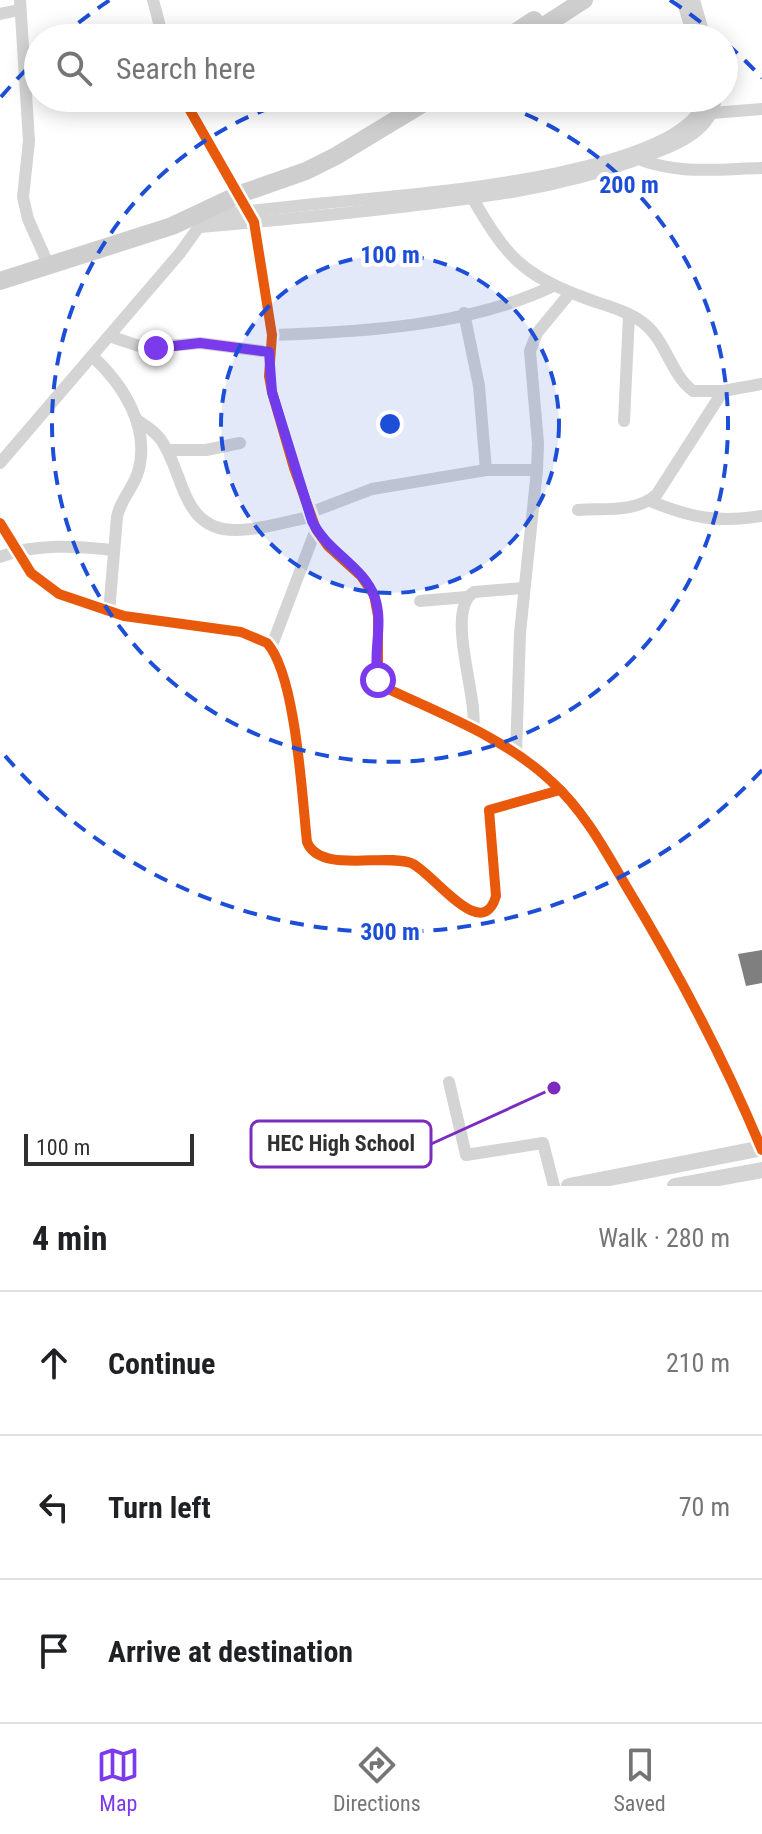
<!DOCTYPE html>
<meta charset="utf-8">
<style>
body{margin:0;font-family:"Roboto Condensed",sans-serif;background:#f2f2f2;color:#202124}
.scale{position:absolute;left:24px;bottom:20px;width:170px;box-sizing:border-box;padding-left:8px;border:4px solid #303030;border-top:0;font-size:22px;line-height:28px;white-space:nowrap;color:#303030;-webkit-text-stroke:6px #fff;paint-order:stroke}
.stop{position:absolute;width:24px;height:24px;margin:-18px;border:6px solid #7c3aed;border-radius:50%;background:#fff}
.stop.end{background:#7c3aed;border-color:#fff;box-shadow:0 2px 8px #0008}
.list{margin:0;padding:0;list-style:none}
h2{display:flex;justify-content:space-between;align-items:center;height:104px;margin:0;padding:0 32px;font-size:34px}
h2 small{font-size:26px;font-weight:400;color:#757577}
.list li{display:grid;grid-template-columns:52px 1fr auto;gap:24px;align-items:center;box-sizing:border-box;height:144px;padding:0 32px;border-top:2px solid #e0e0e0}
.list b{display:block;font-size:30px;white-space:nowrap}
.list em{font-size:26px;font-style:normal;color:#757577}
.icon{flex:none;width:44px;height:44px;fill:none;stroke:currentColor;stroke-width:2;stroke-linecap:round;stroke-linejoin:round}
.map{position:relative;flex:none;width:762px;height:1186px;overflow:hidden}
.search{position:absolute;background:#fff;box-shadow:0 4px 20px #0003;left:24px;right:24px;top:24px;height:88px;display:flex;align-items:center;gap:20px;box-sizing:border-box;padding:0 28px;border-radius:44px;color:#757577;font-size:30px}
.sheet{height:536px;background:#fff}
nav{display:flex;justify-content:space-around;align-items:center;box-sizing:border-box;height:112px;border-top:2px solid #e0e0e0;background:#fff;font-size:22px;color:#757577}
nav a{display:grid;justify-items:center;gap:4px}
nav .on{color:#7c3aed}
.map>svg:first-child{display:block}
</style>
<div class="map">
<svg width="762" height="1186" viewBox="0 0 762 1186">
<rect width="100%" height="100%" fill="#fff"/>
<!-- building -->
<polygon fill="#7f7f7f" points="762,950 762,983 746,986 738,954"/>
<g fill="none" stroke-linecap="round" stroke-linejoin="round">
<!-- minor -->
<g stroke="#d4d4d4" stroke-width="12">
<polyline points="20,0 29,141 23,197 28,219 49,266"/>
<polyline points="153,0 163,38"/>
<polyline points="682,0 694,38"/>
<polyline points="694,0 705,38"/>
<polyline points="0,14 19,10"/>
<path d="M 183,98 L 254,222 L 272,335 L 269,376 L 272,392 L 294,468 L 316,529 L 328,546 L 361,576 L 374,595 L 378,616 L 378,680 L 384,687 C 441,714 506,738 552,782 C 584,811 605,850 626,886 C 677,970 724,1059 762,1150"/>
<polyline points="712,113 762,109"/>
<path d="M 638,159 C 680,175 718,169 762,168"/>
<path d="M 473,199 C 506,256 522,275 585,298 C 603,305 626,310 642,322 C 666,339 670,374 693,391 L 723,391 L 762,384"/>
<path d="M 204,217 C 245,211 285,207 325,203 C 395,196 687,177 705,98"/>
<path d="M 200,227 C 267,221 334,215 401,207 C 481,198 557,188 633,161 C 653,153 677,146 694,133 C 706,124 714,112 716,98"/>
<polyline points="464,313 479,386 486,470"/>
<path d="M 272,335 C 364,332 469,326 553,286"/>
<polyline points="109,336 145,348 200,343 269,352"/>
<path d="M 92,356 C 123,384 151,428 138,472 C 133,489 120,500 117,517 L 109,612"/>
<path d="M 136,419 C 145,426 157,432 163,443 C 185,477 182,531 237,530 C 262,530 287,521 310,517"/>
<polyline points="624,421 629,315"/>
<polyline points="167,450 206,450 240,443"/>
<polyline points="0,463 180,253 203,221"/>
<path d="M 650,501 C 692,518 717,523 762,516"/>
<path d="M 578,510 C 604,508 637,513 657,494 L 723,391"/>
<polyline points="309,513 372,489 486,470 537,470"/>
<path d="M 0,523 L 31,573 L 59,594 L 124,616 L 241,632 L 267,643 C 296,675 302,797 307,842 C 320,874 384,853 411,863 C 432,871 482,945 496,896 L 489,810 L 560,790"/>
<path d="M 0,557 C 36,543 76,546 113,550"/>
<polyline points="420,601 467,597"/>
<polyline points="271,648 316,529"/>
<path d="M 473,730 C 479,697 444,611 474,592 L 523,588"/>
<polyline points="516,755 520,633 537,470 538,443 530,351 537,333 570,293"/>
<polyline points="449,1082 466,1155 543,1143 554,1186"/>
</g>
<!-- tertiary -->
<g stroke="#d4d4d4" stroke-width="16">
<polyline points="569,1186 762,1148"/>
<polyline points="675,1186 762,1170"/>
</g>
<!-- secondary -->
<g stroke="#cecece" stroke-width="18">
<polyline points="507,38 534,20"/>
<polyline points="525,38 584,0"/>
<polyline points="0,281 172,226 240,194 306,171 336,156 432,98"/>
</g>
<!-- cycleway casing -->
<g stroke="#fff" stroke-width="15">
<g id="cycleway">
<path d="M 183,98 L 254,222 L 272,335 L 269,376 L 272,392 L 294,468 L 316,529 L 328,546 L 361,576 L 374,595 L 378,616 L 378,680 L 384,687 C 441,714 506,738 552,782 C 584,811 605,850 626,886 C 677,970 724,1059 762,1150"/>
<path d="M 0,523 L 31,573 L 59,594 L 124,616 L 241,632 L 267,643 C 296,675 302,797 307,842 C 320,874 384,853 411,863 C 432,871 482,945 496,896 L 489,810 L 560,790"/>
</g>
</g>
<!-- cycleway -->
<use href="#cycleway" stroke="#e8590c" stroke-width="10"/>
</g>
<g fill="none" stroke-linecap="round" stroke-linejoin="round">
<!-- route -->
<path stroke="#7c3aed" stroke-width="10" d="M 156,348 L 200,343 L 269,352 L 272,392 L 312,521 C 327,552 364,566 375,598 C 384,625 372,654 378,680"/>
</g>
<!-- distance rings -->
<circle cx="390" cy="424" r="169" fill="#1d4ed8" fill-opacity=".12"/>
<g fill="none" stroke="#1d4ed8" stroke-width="4" stroke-dasharray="14 10">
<circle cx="390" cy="424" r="169"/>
<path d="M480 98A338 338 0 1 1 300 98"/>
<path d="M762 770A508 508 0 0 1 1 751M1 97A508 508 0 0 1 37 59M60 38A508 508 0 0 1 110 0M670 0A508 508 0 0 1 720 38M727 44A508 508 0 0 1 762 78"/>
</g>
<circle cx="390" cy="424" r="12" fill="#1d4ed8" stroke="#fff" stroke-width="4"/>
<g font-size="24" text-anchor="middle" font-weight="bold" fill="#1d4ed8" stroke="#fff" stroke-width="8" stroke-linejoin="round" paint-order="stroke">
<text x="629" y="193">200 m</text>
<text x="390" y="263">100 m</text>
<text x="390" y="940">300 m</text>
</g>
<!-- callouts -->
<path fill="none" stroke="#7b2cbf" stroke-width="3" d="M554 1088L431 1144"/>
<circle fill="#7b2cbf" stroke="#fff" stroke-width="3" cx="554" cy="1088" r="8"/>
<rect fill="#fff" stroke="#7b2cbf" stroke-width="3" x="251" y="1121" width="180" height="46" rx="8"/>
<g font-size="22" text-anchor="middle" font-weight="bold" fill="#303030">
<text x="341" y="1151">HEC High School</text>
</g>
</svg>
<div class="scale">100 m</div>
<div class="stop" style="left:378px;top:680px"></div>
<div class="stop end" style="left:156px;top:348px"></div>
<div class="search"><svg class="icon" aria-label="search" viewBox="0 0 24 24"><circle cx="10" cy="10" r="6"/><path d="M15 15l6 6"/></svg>Search here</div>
</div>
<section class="sheet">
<h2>4 min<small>Walk · 280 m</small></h2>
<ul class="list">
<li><svg class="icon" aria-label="ahead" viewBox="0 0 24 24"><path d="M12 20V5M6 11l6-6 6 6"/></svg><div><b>Continue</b></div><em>210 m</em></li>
<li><svg class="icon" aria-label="left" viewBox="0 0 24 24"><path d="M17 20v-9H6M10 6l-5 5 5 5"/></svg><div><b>Turn left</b></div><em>70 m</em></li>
<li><svg class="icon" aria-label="arrive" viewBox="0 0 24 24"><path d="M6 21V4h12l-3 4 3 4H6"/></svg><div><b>Arrive at destination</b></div></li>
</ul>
</section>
<nav>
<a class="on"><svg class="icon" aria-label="map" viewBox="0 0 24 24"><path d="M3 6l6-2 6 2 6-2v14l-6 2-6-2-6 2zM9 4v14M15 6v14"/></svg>Map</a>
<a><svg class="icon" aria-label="directions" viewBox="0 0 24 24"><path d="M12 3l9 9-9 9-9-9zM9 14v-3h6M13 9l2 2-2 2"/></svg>Directions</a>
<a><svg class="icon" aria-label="saved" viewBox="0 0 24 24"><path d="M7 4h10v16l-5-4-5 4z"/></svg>Saved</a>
</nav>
